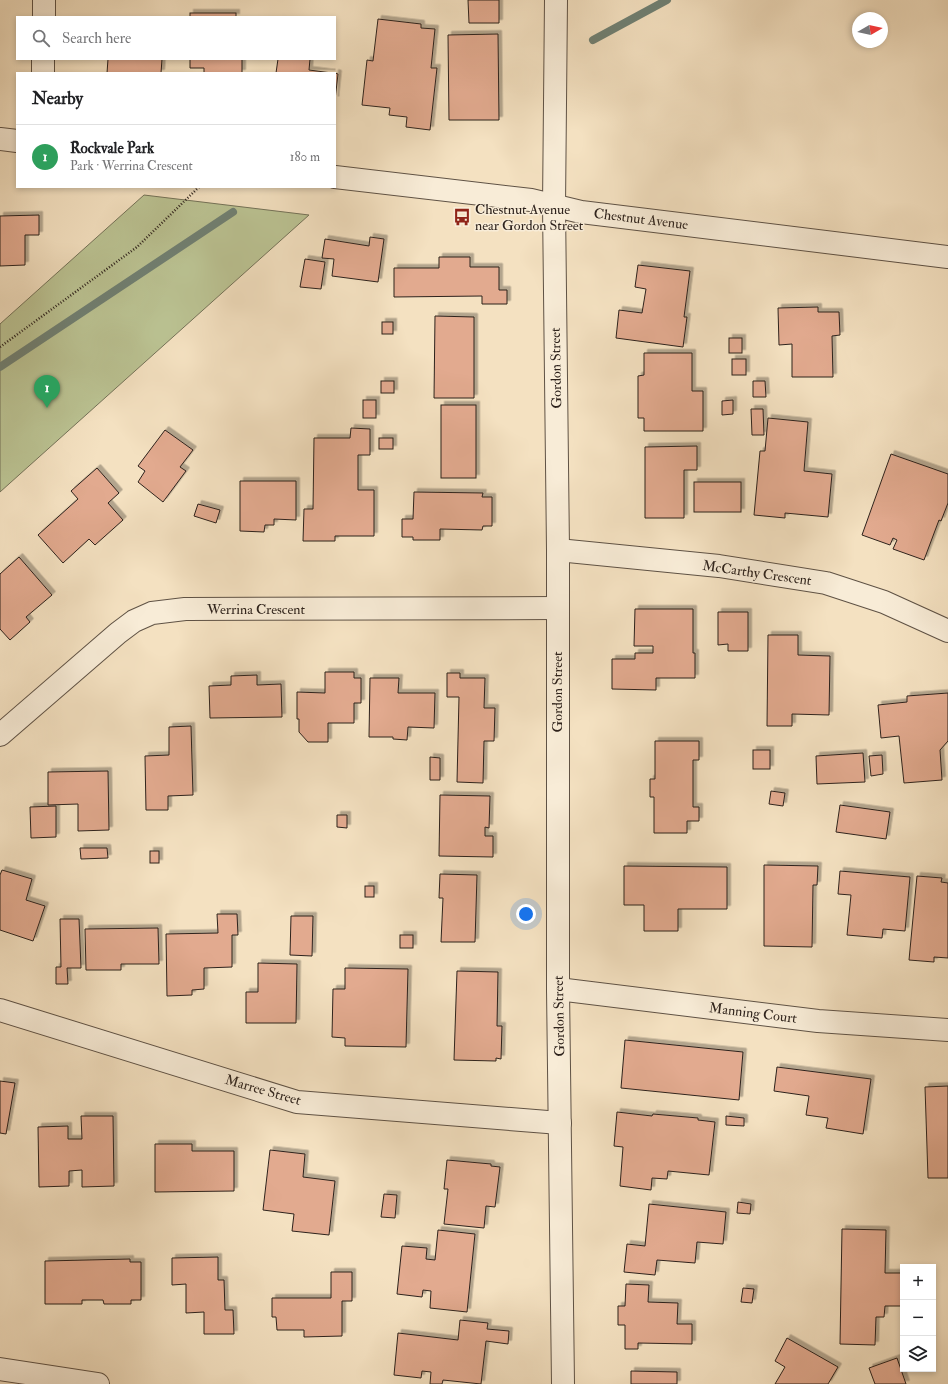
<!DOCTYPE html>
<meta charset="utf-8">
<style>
body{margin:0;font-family:"IM FELL Double Pica",serif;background:#f2f2f2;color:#202124}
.controls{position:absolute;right:12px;bottom:12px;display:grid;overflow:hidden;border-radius:0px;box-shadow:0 2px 6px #0003}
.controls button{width:36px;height:36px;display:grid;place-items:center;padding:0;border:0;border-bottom:1px solid #e0e0e0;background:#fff;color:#202124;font:20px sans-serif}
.compass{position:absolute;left:852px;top:12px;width:36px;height:36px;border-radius:50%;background:#fff;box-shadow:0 2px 6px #0003;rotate:81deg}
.you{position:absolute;left:526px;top:914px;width:14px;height:14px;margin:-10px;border:3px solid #fff;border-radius:50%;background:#1a73e8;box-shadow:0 0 0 6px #1a73e833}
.badge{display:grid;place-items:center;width:26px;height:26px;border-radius:50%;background:#ea580c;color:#fff;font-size:13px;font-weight:700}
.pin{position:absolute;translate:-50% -33px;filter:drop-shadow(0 1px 2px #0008)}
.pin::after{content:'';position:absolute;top:21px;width:14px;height:12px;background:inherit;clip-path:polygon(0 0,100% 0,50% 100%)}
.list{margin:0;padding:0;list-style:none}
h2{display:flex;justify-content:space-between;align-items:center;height:52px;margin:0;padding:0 16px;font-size:17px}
h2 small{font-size:13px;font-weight:400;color:#757577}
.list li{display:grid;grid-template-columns:26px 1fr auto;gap:12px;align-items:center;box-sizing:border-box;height:64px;padding:0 16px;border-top:1px solid #e0e0e0}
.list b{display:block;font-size:15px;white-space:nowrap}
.list p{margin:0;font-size:13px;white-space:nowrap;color:#757577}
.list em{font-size:13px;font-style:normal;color:#757577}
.icon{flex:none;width:22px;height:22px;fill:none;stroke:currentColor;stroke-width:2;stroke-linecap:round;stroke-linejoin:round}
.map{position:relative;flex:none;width:948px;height:1384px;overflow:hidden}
.search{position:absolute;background:#fff;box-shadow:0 2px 6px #0003;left:16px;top:16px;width:320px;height:44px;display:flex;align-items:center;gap:10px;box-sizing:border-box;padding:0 14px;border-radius:0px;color:#757577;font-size:15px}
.panel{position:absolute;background:#fff;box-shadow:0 2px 6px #0003;left:16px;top:72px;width:320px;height:116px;border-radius:0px}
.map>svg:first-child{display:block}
</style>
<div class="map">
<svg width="948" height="1384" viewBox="0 0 948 1384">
<defs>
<filter id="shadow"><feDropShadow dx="3.5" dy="-3.5" stdDeviation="0" flood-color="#0004"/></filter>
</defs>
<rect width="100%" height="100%" fill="#f4e1c1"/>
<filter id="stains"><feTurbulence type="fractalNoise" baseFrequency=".005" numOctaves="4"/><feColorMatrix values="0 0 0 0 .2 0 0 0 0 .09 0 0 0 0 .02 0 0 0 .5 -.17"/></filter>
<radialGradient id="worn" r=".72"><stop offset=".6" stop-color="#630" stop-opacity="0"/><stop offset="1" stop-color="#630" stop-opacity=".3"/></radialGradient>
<!-- green -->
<polygon fill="#bbc393" stroke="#747258" points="144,195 309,215 0,492 0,324"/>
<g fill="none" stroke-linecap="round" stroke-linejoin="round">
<!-- stream -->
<g stroke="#708073" stroke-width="8">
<polyline points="593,40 667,0"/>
<polyline points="0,367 233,212"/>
</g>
</g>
<!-- building -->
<g fill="#e2aa8f" stroke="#2d221c" filter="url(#shadow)">
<polygon points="468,0 499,0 499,23 469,23"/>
<rect x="190" y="13" width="46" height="4"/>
<polygon points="378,19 421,24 421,28 435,29 431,68 437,68 430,130 406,127 407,117 389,115 390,108 362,105 367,60 373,61"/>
<polygon points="498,34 499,120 449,120 448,35"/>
<polygon points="108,59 162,59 161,73 107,73"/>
<polygon points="190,59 242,59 242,73 204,73 204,68 190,68"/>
<polygon points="278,59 310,59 309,70 332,73 276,73"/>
<polygon points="335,73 338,74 335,100"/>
<polygon points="39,215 39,235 25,235 25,265 0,266 0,216"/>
<polygon points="370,237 384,239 378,282 332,276 334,259 322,258 325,239 369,246"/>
<polygon points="439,257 470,257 470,267 499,267 499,290 507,290 507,304 482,304 482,296 394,297 394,268 439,268"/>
<polygon points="305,259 325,262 321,289 300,287"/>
<polygon points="638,265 690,271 684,317 687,317 683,347 616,338 619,310 642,313 646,289 635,287"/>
<polygon points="818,307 818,312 839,312 840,335 832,336 833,377 792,377 792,344 779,345 778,308"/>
<polygon points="435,316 474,317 474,398 434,398"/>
<rect x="382" y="322" width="11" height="12"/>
<rect x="729" y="338" width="13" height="15"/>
<polygon points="644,353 692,353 692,391 703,391 703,431 644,431 644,418 638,418 638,376 644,375"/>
<rect x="732" y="359" width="14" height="16"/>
<rect x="381" y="381" width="13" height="12"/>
<polygon points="753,381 765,381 766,397 753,397"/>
<rect x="363" y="400" width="13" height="18"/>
<polygon points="733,400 733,414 722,415 722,401"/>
<rect x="441" y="405" width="35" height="73"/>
<polygon points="751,409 763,409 764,435 752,435"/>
<polygon points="768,418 808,422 804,471 832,474 828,517 785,513 785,518 754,515 760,451 765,451"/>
<polygon points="351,428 370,429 370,455 358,455 358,490 374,490 374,536 335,536 335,541 303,541 304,509 313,509 314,438 350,438"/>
<polygon points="165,430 193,450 180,467 186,471 163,502 138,482 145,471 138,466"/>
<rect x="379" y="438" width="14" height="11"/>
<polygon points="697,446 697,470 684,470 684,518 645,518 645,447"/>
<polygon points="891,454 948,474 948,503 941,521 939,520 924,560 893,549 897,540 893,538 890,545 862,535"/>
<polygon points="97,468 119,493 108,503 123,520 95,545 89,539 63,563 38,535 78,499 71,491"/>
<polygon points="240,481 296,481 296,520 274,519 274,525 265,525 264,532 240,531"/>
<rect x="694" y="482" width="47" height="30"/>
<polygon points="414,492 483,493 482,497 492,497 492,526 483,526 482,530 440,529 440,540 413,540 413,537 402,537 402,519 413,519"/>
<polygon points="198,504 220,510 216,523 194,516"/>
<polygon points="19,557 52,595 26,617 30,622 10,640 0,629 0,574"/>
<polygon points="635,609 693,609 693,653 695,653 695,678 656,678 656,690 612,689 612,659 635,659 635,653 653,653 653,646 634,646"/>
<polygon points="718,612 748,612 748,651 728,651 728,644 718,645"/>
<polygon points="768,635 798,635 798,655 830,656 829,715 792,714 792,726 767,726"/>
<polygon points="325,672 354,672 354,678 361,678 361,703 354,703 354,723 328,723 328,742 308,742 299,732 299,719 297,719 297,692 325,693"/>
<polygon points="447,673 460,673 460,678 485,678 484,708 495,708 494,741 484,741 483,783 457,782 459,697 447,697"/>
<polygon points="257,675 257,685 281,684 282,717 210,718 209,686 231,685 231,676"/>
<polygon points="370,678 399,678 398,693 435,693 434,728 408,727 407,740 393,739 393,737 369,737"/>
<polygon points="948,693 948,741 940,750 942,780 904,783 899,736 881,738 878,705 907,702 907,696"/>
<polygon points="191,726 193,795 168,796 168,810 146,810 145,756 169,755 169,727"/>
<polygon points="655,741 699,741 699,760 693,760 693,807 699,807 699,821 687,821 687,833 654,833 654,797 650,797 650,779 655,779"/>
<rect x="753" y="750" width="17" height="19"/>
<polygon points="863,753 865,782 817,784 816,756"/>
<polygon points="882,755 883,774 871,776 869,756"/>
<polygon points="430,757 440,758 440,780 430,780"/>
<polygon points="108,771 109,830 78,831 78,804 48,805 48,772"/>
<polygon points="771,791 785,793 783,806 769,804"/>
<polygon points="440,795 490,796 489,828 485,827 485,836 493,836 493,857 439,856"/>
<polygon points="840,805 890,812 886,839 836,832"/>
<polygon points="56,806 56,837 31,838 30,807"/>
<polygon points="337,815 347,815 347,828 337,827"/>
<polygon points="80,848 107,848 108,858 81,859"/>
<rect x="150" y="851" width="9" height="12"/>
<polygon points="764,865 818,866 817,885 813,885 812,947 764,946"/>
<polygon points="624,866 727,867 727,909 678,909 678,931 644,931 644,905 624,905"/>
<polygon points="2,870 32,879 26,900 45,906 33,941 0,930 0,875"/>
<polygon points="840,871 910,877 905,931 883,929 882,938 847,935 851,895 838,894"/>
<polygon points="440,874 477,875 475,942 441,942 443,898 439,898"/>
<polygon points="917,876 942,878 941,882 948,883 948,958 934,957 934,962 909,960"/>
<rect x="365" y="886" width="9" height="11"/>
<polygon points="217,914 237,914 238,935 232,935 232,967 204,968 204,989 192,990 192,995 167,996 166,934 218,933"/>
<polygon points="291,916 313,916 312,956 290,955"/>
<polygon points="60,919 79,919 81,968 67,968 68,984 56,984 56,967 61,967"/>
<polygon points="158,928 159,964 121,964 121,970 86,970 85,929"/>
<rect x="400" y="935" width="13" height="13"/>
<polygon points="258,963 297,964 296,1023 246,1023 246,992 258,992"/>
<polygon points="345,968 408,969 406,1047 345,1046 345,1038 332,1037 333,989 345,989"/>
<polygon points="457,971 498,972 497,1026 502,1026 501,1059 496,1058 496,1061 454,1060"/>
<polygon points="625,1040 743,1052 739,1100 621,1088"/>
<polygon points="777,1067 871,1079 863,1134 826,1128 828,1118 806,1115 809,1096 774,1091"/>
<polygon points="0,1081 15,1083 6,1134 0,1133"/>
<polygon points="948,1086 948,1178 928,1178 925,1087"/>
<polygon points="617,1112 652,1116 653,1114 698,1118 698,1120 715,1122 709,1175 668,1171 667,1179 652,1178 651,1190 620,1186 623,1147 614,1146"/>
<polygon points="81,1116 113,1116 114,1186 82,1187 82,1170 69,1171 69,1186 39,1187 38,1127 68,1126 68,1139 82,1139"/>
<polygon points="726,1116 744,1118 744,1126 726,1125"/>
<polygon points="155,1144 192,1144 192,1151 234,1151 234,1191 155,1192"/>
<polygon points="270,1150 305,1154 303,1177 335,1181 329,1235 292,1231 294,1214 263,1210"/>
<polygon points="447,1160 491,1164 491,1166 500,1167 495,1207 486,1206 484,1228 444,1224 448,1189 444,1189"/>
<polygon points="384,1194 397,1195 395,1218 381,1217"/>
<polygon points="738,1202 751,1204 750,1214 737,1213"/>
<polygon points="649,1204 726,1212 723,1244 697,1242 695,1263 657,1260 655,1275 624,1272 627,1244 645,1246"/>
<polygon points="842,1229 886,1230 885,1273 903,1273 903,1306 885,1306 884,1317 876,1317 875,1345 840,1344"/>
<polygon points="438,1230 475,1234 467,1312 430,1308 431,1291 423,1290 422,1297 397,1294 402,1246 427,1248 426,1259 435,1260"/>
<polygon points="218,1257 218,1280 224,1280 225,1310 233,1310 234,1334 204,1334 204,1312 186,1313 186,1284 172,1285 172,1258"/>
<polygon points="130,1259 130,1262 141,1262 141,1300 131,1300 131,1304 104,1304 103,1300 82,1300 82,1304 45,1304 45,1261"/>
<polygon points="331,1272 352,1272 352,1301 342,1301 342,1336 304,1337 304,1330 277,1330 276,1317 272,1317 272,1298 331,1298"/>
<polygon points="626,1284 649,1285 648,1302 678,1303 677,1324 692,1324 692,1344 638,1343 638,1349 625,1349 625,1325 618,1325 618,1306 625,1306"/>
<polygon points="743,1288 754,1289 752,1303 741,1302"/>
<polygon points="460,1320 488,1323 487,1329 509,1331 508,1344 486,1341 481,1384 443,1380 442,1384 430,1384 431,1372 422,1371 421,1378 394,1375 398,1333 458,1340"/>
<polygon points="787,1338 838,1367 828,1384 775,1384 785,1367 775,1361"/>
<polygon points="897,1358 906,1384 875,1384 869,1368"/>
<polygon points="631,1371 677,1372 677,1384 631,1384"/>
</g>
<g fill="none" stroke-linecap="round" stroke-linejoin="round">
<!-- minor casing -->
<g stroke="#5f5245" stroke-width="24">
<g id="minor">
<polyline points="44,17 44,0"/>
<polyline points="43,73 43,59"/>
<polyline points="0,139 17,141"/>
<polyline points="335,177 531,200 581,212 948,257"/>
<polyline points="558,550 719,566 826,583 884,602 948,631"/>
<polyline points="0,735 118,633 134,621 152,613 185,609 557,608"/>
<polyline points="558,989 818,1021 948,1030"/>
<polyline points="0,1010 297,1102 560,1123"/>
<polyline points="0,1369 98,1384"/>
</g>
</g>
<!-- tertiary casing -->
<g stroke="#5f5245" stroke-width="24">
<polyline id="tertiary" points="556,0 554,206 558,550 558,989 563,1384"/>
</g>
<!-- path -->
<polyline stroke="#2d221c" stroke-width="2.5" stroke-dasharray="1 2" stroke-linecap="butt" points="0,347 137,247 199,187"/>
<!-- minor -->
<use href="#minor" stroke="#f8ecd7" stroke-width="22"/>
<!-- tertiary -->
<use href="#tertiary" stroke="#f8ecd7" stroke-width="22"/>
</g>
<!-- icons -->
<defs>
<g id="bus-bare" transform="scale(1.38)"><path d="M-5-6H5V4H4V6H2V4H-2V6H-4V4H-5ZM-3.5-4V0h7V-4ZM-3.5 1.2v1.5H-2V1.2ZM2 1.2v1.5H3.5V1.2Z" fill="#8f2418" stroke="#f8ecd7" stroke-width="2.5" paint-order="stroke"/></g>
</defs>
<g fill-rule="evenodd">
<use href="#bus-bare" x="462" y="217"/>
</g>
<g text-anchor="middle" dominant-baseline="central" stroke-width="3" stroke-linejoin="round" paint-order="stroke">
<!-- poi labels -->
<g font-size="14" fill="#2d221c" stroke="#f8ecd7" text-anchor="start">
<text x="475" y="209">Chestnut Avenue<tspan x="475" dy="16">near Gordon Street</tspan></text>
</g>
<!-- street labels -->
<g font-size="14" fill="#2d221c" stroke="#f8ecd7">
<text transform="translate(641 219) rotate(7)">Chestnut Avenue</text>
<text transform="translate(556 368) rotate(-91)">Gordon Street</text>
<text transform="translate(757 573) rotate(8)">McCarthy Crescent</text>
<text x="256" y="609">Werrina Crescent</text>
<text transform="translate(557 692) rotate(-90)">Gordon Street</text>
<text transform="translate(753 1013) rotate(7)">Manning Court</text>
<text transform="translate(559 1016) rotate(-91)">Gordon Street</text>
<text transform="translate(263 1090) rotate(16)">Marree Street</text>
</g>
</g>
<rect width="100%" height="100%" filter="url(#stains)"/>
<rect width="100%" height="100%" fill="url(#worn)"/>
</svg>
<div class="controls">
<button>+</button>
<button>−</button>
<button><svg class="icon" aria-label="layers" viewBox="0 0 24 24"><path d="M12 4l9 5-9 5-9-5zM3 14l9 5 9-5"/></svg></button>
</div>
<svg class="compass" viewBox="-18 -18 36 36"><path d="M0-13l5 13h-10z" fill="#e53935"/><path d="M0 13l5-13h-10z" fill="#757577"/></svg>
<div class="you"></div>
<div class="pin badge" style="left:47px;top:408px;background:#2e9e5b">1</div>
<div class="search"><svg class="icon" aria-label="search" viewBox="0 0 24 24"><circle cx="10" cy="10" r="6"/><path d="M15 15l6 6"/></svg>Search here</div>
<section class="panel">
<h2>Nearby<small></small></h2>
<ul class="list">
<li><span class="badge" style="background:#2e9e5b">1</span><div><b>Rockvale Park</b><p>Park · Werrina Crescent</p></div><em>180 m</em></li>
</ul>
</section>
</div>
